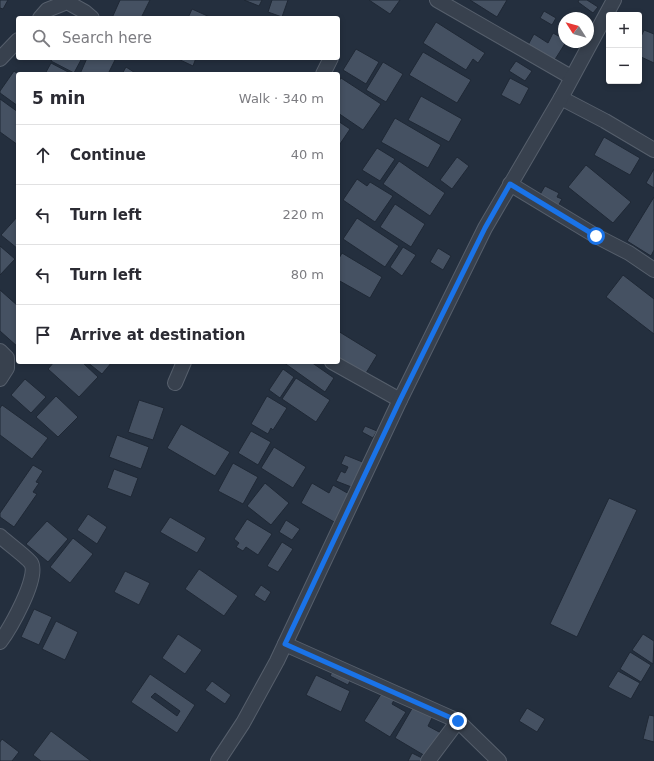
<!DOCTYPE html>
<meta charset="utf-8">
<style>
body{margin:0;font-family:"DejaVu Sans",sans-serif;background:#f7f7f7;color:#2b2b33}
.controls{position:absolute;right:12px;top:12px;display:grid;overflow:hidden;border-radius:4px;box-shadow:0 2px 6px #0003}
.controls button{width:36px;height:36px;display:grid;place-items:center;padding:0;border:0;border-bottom:1px solid #e1e1e2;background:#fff;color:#2b2b33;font:20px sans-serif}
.compass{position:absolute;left:558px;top:12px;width:36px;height:36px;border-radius:50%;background:#fff;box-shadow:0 2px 6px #0003;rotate:306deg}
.stop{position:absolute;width:12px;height:12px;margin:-9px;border:3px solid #1a73e8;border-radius:50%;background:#fff}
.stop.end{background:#1a73e8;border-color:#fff;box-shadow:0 1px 4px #0008}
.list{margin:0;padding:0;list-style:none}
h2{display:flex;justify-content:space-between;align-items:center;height:52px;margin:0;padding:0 16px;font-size:17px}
h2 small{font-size:13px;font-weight:400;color:#7c7c81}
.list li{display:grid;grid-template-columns:26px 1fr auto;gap:12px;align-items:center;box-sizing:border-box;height:60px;padding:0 16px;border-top:1px solid #e1e1e2}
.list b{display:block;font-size:15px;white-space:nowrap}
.list em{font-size:13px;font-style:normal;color:#7c7c81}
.icon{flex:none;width:22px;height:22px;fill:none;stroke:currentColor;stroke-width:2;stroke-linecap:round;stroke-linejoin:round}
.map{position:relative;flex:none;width:654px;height:761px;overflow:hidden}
.search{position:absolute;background:#fff;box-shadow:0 2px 6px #0003;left:16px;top:16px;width:324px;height:44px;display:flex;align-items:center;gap:10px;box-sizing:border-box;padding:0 14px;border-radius:4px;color:#7c7c81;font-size:15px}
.panel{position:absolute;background:#fff;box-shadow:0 2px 6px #0003;left:16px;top:72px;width:324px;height:292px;border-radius:4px}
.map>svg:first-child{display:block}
</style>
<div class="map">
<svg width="654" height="761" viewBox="0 0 654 761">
<rect width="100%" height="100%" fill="#242f3e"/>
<!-- building -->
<g fill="#455162" stroke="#1f2835" fill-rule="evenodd">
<polygon points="0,0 8,0 3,9 0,8"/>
<polygon points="120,0 150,0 141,18 112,18"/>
<polygon points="244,0 262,0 259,6"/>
<polygon points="272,0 288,0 282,17 268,12"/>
<polygon points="369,0 400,0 390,14"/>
<polygon points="470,0 507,0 497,17"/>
<polygon points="579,0 587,0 598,7 593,13 578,2"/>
<polygon points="192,9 212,18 188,18"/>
<polygon points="544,11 556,18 552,25 540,18"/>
<polygon points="436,22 485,53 478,63 473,59 466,70 423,43"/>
<polygon points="644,30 654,34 654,63 639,56 639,41"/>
<polygon points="553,33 564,39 564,42 566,42 554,61 528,45 534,34 548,43"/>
<polygon points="356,49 379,62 366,84 343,70"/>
<polygon points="423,52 471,80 457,103 409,75"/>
<polygon points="53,58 82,58 74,73 51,61"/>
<polygon points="87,58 112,58 115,60 108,74 80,74"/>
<polygon points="176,58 196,58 193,66"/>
<polygon points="516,61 532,71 525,81 509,71"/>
<polygon points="383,62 403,74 386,102 366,90"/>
<polygon points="51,63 72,74 45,74"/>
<polygon points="126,67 137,74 122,74"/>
<polygon points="14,71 18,74 18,106 0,93 0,91"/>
<polygon points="341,78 381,104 363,130 338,113 338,82"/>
<polygon points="510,78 529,88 520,105 501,95"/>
<polygon points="421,96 462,119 449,142 408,120"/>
<polygon points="0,99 18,112 18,145 0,132"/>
<polygon points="395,118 441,145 428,168 381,142"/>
<polygon points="338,121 350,129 338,147"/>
<polygon points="604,137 640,158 630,175 594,155"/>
<polygon points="377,148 395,159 380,181 362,170"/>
<polygon points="457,157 469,166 452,189 440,180"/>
<polygon points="399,161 445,193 430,216 383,184"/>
<polygon points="586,165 631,202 613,223 568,187"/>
<polygon points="654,169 654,188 646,183"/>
<polygon points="357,179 367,186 370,182 393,196 375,222 343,200"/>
<polygon points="545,186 559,193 557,197 562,199 557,208 538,198"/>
<polygon points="654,197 654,250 651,256 627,241"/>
<polygon points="395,204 425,224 411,247 380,227"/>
<polygon points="18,216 18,249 1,235"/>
<polygon points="357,218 399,246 385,267 343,239"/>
<polygon points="0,246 15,259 0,275"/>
<polygon points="403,247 416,255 402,276 390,267"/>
<polygon points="438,248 451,256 443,270 430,262"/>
<polygon points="342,253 382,277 370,298 338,280 338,260"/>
<polygon points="623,275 654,299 654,334 606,297"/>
<polygon points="0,290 18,306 18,347 0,331"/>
<polygon points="338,331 377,355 363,378 338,362"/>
<polygon points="54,362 82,362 98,377 79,397 48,369"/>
<polygon points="87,362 112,362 102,374"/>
<polygon points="283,362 311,362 334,378 325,392"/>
<polygon points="283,369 294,377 280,398 269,390"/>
<polygon points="296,378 330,400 316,422 282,399"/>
<polygon points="25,379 46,397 31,413 11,395"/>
<polygon points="56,396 78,417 58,437 36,417"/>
<polygon points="267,396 287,408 273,430 271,428 268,434 251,424"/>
<polygon points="139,400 164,408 153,440 128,432"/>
<polygon points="2,405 48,438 32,459 0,435 0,408"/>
<polygon points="181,424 230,452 215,476 167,448"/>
<polygon points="365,426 377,431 373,438 362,432"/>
<polygon points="251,431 271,442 258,465 238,453"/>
<polygon points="117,435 149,447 141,469 109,457"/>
<polygon points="274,447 306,467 293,488 261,468"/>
<polygon points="345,455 365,463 354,488 336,481 341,471 345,473 348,467 341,464"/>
<polygon points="233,463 258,477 243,504 218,491"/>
<polygon points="33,465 43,471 36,482 39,483 33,492 37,494 14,527 0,517 0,513"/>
<polygon points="114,469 138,478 131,497 107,488"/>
<polygon points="265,483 289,503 271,525 247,506"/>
<polygon points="312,483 329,493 333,485 351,495 336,523 301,503"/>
<polygon points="609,498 637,510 577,637 550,624"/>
<polygon points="88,514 107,527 97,544 77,530"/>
<polygon points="170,517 206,538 197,553 160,532"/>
<polygon points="247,519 272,534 258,555 246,547 243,551 236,547 239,543 234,539"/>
<polygon points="286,520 300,529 292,540 279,532"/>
<polygon points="47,521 68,539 48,562 26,544"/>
<polygon points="73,538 93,554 70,583 50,567"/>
<polygon points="282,542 293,549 278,572 267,566"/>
<polygon points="199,569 238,596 224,616 185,589"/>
<polygon points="125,571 150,583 139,605 114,592"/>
<polygon points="261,585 271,592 265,602 254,595"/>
<polygon points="34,609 52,617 39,645 21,637"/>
<polygon points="56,621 78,632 65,660 42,649"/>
<polygon points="178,634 202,650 185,674 162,658"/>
<polygon points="643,634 654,641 653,664 632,650"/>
<polygon points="630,652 651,665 641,682 620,669"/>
<polygon points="334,668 352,677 348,685 330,676"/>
<polygon points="618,671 640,683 631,699 608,687"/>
<path d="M 150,674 L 195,705 L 177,733 L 131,702 ZM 155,693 L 180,711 L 177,716 L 151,697 Z"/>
<polygon points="316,675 350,691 341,712 306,695"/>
<polygon points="212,681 231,695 225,704 205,690"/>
<polygon points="383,691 395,698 392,704 406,712 390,737 364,721"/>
<polygon points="414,705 433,716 428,726 441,733 427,757 395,738"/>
<polygon points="527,708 545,719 537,732 519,721"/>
<polygon points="649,715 654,716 654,742 643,739"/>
<polygon points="51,731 91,761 41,761 33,755"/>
<polygon points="2,739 19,752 12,761 0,761 0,742"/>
<polygon points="412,753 424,759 423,761 408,761"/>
</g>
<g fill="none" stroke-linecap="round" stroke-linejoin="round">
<!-- minor casing -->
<g stroke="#565f6c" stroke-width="16">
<g id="minor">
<polyline points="437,0 571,77"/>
<polyline points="40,18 47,10 67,2 85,12 92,18"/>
<polyline points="0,59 18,40"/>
<polyline points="323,74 331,58"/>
<polyline points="561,98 605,121 654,150"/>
<polyline points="510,184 596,236 629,253 654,270"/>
<polyline points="0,351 7,358 7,368 0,379"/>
<polyline points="332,362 400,400"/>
<polyline points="175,383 184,362"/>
<path d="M 0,536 C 6,542 27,557 31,563 C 40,577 9,630 0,642"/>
<polyline points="285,644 458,721 499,761"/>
<polyline points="218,761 243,723 277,661 400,400 485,228 561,98 614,0"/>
<polyline points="428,761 458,721"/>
</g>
</g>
<!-- minor -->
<use href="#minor" stroke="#38414e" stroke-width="14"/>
</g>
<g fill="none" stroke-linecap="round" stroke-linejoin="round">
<!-- route -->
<polyline stroke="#1a73e8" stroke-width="5" points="458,721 285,644 400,400 485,228 510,184 596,236"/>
</g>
</svg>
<div class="controls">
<button>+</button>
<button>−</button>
</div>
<svg class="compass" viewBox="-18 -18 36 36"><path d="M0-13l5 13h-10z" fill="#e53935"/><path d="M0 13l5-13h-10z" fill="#7c7c81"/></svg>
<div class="stop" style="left:596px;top:236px"></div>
<div class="stop end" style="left:458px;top:721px"></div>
<div class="search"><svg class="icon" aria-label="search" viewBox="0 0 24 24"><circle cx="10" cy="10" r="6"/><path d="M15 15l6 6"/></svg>Search here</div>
<section class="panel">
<h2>5 min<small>Walk · 340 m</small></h2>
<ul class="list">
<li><svg class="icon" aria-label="ahead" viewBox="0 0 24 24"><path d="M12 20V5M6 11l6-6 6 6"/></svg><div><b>Continue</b></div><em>40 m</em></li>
<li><svg class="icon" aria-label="left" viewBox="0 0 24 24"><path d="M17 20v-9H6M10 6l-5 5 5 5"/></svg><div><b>Turn left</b></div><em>220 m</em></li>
<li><svg class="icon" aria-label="left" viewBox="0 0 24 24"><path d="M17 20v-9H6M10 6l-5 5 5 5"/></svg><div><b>Turn left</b></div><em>80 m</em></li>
<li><svg class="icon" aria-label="arrive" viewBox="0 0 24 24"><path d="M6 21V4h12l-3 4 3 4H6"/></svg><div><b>Arrive at destination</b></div></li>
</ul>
</section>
</div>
